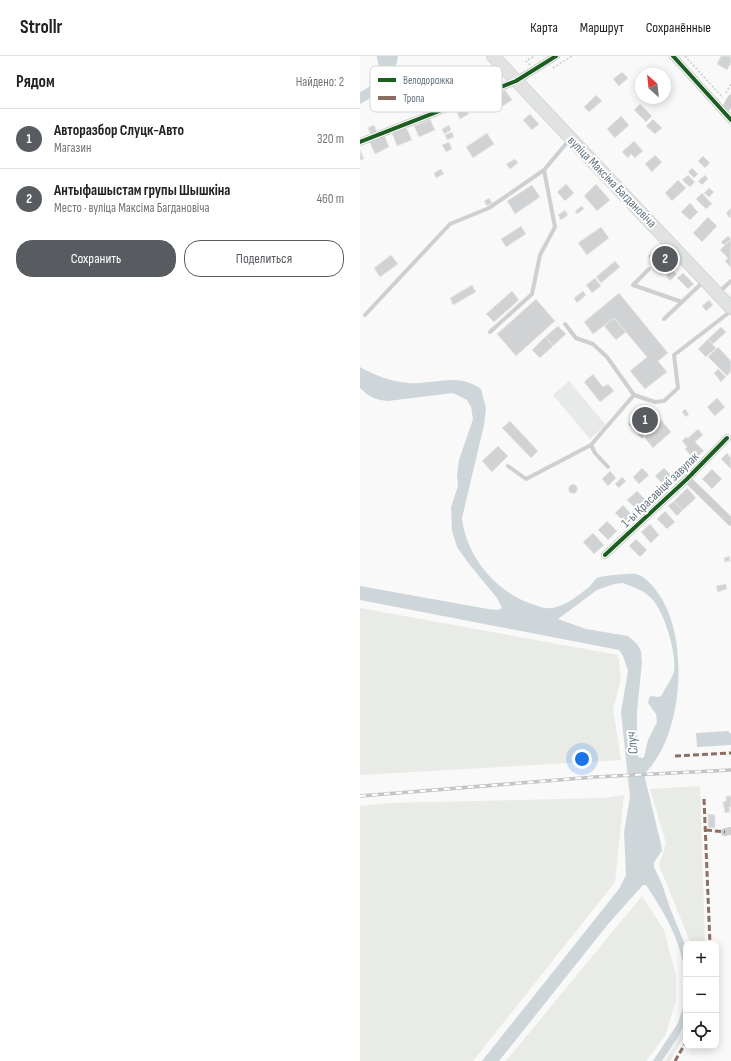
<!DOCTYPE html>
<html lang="ru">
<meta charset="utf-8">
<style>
body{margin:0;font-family:"Sofia Sans Condensed",sans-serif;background:#f2f2f2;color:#222}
.controls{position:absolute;right:12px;bottom:12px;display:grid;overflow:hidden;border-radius:8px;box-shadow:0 2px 10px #0003}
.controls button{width:36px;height:36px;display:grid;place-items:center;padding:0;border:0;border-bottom:1px solid #e0e0e0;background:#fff;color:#222;font:20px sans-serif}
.compass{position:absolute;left:275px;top:12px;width:36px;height:36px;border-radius:50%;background:#fff;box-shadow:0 2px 10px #0003;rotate:333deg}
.you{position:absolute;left:222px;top:703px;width:14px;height:14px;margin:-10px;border:3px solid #fff;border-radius:50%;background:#1a73e8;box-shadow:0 0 0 6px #1a73e833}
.badge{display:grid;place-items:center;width:26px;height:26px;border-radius:50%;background:#585c60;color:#fff;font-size:13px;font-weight:700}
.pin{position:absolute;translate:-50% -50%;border:2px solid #fff;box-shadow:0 1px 4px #0006}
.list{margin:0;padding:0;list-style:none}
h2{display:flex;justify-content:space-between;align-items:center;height:52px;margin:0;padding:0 16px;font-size:17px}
h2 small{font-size:13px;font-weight:400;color:#767676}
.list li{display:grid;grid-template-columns:26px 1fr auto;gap:12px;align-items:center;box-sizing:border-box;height:60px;padding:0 16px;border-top:1px solid #e0e0e0}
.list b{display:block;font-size:15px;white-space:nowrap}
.list p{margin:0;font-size:13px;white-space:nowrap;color:#767676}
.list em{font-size:13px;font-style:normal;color:#767676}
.actions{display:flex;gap:8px;padding:12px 16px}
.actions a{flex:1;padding:9px 0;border:1px solid #585c60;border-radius:16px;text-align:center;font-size:14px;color:#585c60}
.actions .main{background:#585c60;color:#fff}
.icon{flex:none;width:22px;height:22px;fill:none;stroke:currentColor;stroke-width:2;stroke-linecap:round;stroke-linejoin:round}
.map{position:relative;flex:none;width:371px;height:1005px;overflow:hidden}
header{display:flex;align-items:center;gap:24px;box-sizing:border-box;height:56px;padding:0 20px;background:#fff;border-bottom:1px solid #e0e0e0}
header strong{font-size:19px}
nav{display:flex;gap:22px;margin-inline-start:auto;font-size:14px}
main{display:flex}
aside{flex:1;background:#fff}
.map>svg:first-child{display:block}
</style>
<header>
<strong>Strollr</strong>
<nav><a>Карта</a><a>Маршрут</a><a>Сохранённые</a></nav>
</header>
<main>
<aside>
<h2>Рядом<small>Найдено: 2</small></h2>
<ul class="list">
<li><span class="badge">1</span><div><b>Авторазбор Слуцк-Авто</b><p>Магазин</p></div><em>320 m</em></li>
<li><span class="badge">2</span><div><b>Антыфашыстам групы Шышкіна</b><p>Место · вуліца Максіма Багдановіча</p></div><em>460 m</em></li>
</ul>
<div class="actions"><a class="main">Сохранить</a><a>Поделиться</a></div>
</aside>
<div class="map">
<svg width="371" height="1005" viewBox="0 0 371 1005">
<rect width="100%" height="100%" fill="#f9f9f9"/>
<!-- built -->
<polygon fill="#e8e9e9" points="209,325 246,369 230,383 193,339"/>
<!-- green -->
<g fill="#e8ebe6">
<polygon points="0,552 258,599 261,623 253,653 261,704 0,719"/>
<polygon points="340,730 345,888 331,888 299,809 306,787 290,733"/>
<polygon points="264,739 255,826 113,1005 0,1005 0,750 29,747 244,742"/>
<polygon points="282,840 304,874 316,920 316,945 305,980 286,1005 146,1005"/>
<polygon points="326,970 326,977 310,1005 305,1005"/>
</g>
<!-- water -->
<g fill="#ced6d9" fill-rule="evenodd">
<path d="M 17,0 L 38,0 C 36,20 18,40 0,48 L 0,36 C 9,33 19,23 19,13 C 19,8 17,4 17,0 Z"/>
<path d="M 0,311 C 14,319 32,326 49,327 C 77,329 96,316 121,333 L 126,352 L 124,369 L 102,462 C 106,500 136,536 172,548 C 180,551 188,554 196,551 C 208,548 219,539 229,531 C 232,528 234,524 237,522 C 240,520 271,517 276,518 C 285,520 293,530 298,537 C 330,581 324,681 284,718 L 301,788 L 302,795 L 294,806 L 294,811 L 302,828 L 310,852 L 326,891 L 326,925 C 322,886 307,861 286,829 L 283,829 L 249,867 L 139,1005 L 122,1005 L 259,833 L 266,819 L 264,776 L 270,741 L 261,656 L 268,615 L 263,600 L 259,594 L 0,544 L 0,530 L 128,553 L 138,554 L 142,552 L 137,542 L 109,508 L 97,491 L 92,475 L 91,451 L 98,430 L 97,420 L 99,404 L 113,363 L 111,351 L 107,344 L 93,337 L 28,345 C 15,344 9,341 0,332 ZM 263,527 C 273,531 284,534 292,543 C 304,555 317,598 314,615 C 312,624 305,631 302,639 L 299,641 L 291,640 L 289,642 L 288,647 L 296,658 L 297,666 L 288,684 L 284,701 L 282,702 L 278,701 L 277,697 L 277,656 L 282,606 L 281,595 L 277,588 L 268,580 L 226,573 L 198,563 L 237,534 L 254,528 Z"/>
<polygon points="368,675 371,678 371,689 337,691 336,677"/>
<polygon points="326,942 326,966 319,980 302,1005 293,1005 318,967"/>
</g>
<!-- building -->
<g fill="#d0d2d3" stroke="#e8e8e8">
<polygon points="361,0 371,0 371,7 367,14 357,8"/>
<polygon points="262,16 268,22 259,30 253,23"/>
<polygon points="145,34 152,44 137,54 131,44"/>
<polygon points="236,39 242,45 229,56 224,51"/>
<polygon points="280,48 292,60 286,66 274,54"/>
<polygon points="105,52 109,58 100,63 97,56"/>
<polygon points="170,58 179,68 172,74 163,64"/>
<polygon points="261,60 269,69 255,82 247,73"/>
<polygon points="70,63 75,74 59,81 54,70"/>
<polygon points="293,63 302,72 295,78 286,70"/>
<polygon points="14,69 17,76 11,79 8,72"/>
<polygon points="89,69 91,74 84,78 82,73"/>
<polygon points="46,71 52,84 37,90 32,77"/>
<polygon points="92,76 94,81 87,84 85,79"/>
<polygon points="127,77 134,88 113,102 106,91"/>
<polygon points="24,79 29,91 15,98 9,85"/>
<polygon points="274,85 283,95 275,102 271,98 268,102 262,96"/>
<polygon points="89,86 92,93 86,96 82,89"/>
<polygon points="0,94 4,103 0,104"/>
<polygon points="295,99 302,106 292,116 285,108"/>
<polygon points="343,100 350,107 345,112 338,105"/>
<polygon points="155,103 158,107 150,113 146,108"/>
<polygon points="332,112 338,118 334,122 328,116"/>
<polygon points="81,113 84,118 76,122 74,117"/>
<polygon points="328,119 335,126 330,131 322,124"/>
<polygon points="345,119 348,123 342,129 338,125"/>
<polygon points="318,124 326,132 312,145 305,137"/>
<polygon points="206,128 214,137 205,145 197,136"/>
<polygon points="236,128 250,144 237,155 224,140"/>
<polygon points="172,129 180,141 155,158 147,145"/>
<polygon points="349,132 354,136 349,141 344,137"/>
<polygon points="342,137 352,148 346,153 336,143"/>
<polygon points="129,142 132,147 127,150 124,145"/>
<polygon points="330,147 338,156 330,164 321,156"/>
<polygon points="222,150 224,153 217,158 215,155"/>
<polygon points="371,152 371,161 370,162 366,157"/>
<polygon points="205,154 208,159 201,164 198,159"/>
<polygon points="348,161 357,170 342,186 333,177"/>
<polygon points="161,170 166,178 146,191 141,183"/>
<polygon points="241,171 249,182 227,199 218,187"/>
<polygon points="368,180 371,183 364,189 361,186"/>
<polygon points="371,183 371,212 365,205 368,202 360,194"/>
<polygon points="296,193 311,210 302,217 288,200"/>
<polygon points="31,199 38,208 20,221 14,212"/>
<polygon points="255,205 260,211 241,227 236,221"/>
<polygon points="313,214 317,218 310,225 306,220"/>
<polygon points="323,217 334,228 328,233 317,222"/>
<polygon points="235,222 241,230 232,237 226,229"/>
<polygon points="112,229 116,236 93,249 90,242"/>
<polygon points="152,235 159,244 134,266 126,258"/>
<polygon points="223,235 226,239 217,247 214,242"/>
<polygon points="259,237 308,297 298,305 307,316 285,333 270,315 287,301 254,262 233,278 224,266"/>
<polygon points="176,243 195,265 156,300 137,278"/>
<polygon points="349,244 353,249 346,255 342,250"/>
<polygon points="254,262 266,276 256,284 244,270"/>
<polygon points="198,270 206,278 193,290 185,281"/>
<polygon points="361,271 366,276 353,288 348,283"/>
<polygon points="185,281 193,290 180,302 172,294"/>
<polygon points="348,283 356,292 346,301 338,293"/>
<polygon points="358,291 371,305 371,315 367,320 348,301"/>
<polygon points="358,313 366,321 361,326 354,317"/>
<polygon points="233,318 243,331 248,328 254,335 240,346 224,326"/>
<polygon points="357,342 365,351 355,360 347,351"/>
<polygon points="289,350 302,365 282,383 268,368"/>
<polygon points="325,353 329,358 326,361 322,356"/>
<polygon points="150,365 178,395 171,402 142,372"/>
<polygon points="302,365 311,376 293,392 284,381"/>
<polygon points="338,373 343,379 335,386 344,395 337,401 332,397 330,399 325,393 327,391 322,385 326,381 328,382"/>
<polygon points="138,390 148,400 132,416 122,405"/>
<polygon points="367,397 371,402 371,413 361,403"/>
<polygon points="282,412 289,419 279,428 273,421"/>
<polygon points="304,412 314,422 305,430 295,420"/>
<polygon points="352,413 362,423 352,433 342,423"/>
<polygon points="250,415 256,422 248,430 242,423"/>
<polygon points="262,421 266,425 259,432 255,428"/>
<circle cx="213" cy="433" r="4.5"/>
<polygon points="327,432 336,442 323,454 314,445"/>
<polygon points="277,435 288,446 278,455 267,444"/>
<polygon points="314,445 323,454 317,460 308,450"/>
<polygon points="263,449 275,462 267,469 255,457"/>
<polygon points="305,455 315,466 307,473 297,463"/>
<polygon points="247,465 257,475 248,484 238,474"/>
<polygon points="290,468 299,479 291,487 281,476"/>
<polygon points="233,477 244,489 234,498 223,486"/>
<polygon points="276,483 287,494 280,501 269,490"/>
<polygon points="369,500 370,505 365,506 364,502"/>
<polygon points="366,528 367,533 358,536 356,530"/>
<polygon points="366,740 371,740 371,751 369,751 370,756 365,757 363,746 366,745"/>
<polygon points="348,758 355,759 355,772 348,772"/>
</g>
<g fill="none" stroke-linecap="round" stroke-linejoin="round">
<!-- secondary casing -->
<g stroke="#d5d6d7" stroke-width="14">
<polyline id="secondary" points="133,0 371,252"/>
</g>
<!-- path -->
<g stroke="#cbcccd" stroke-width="1.5" stroke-dasharray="2 2" stroke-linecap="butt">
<polyline points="325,0 363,42"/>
<polyline points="170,9 166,5 175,0"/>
<polyline points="193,12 212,0"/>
<polyline points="366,37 371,28"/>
</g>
<!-- lane -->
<g stroke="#cecfd0" stroke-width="4">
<polyline points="289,213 273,229 322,246"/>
<polyline points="358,237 371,225"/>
<polyline points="5,259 90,168 129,152 184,114"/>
<polyline points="304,263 343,226"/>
<polyline points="205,268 216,282 233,288 247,301 274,339 295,346 304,345 318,332 314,299 371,255"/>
<polyline points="130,276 172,238 180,199 195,171 184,114 210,83"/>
<polyline points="231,389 235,397 248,411"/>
<polyline points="148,410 166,423 231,389 274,339"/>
</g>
<!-- street -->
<g stroke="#cecfd0" stroke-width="8">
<polyline points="313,0 371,64"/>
<polyline points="364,56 371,43"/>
<polyline points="0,86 156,25 196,0"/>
<polyline points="327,423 371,466"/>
<polyline points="245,499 327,423 367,382"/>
<polyline points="365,776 371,775"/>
</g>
<!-- secondary -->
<use href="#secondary" stroke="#e1e2e2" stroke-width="12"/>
<!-- rail casing -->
<g stroke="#c3c5c6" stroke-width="3.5">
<polyline id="rail" points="0,740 235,721 371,714"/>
</g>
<!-- rail -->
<use href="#rail" stroke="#fff" stroke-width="2" stroke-dasharray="6" stroke-linecap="butt"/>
<!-- quiet -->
<g stroke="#8d6e63" stroke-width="3" stroke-dasharray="6 3" stroke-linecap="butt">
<polyline points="315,700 371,697"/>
<polyline points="344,743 350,888"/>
<polyline points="346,774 365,776"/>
<polyline points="315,1005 326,986"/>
</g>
<!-- cycleway casing -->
<g stroke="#fff" stroke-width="6">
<g id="cycleway">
<polyline points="313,0 371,64"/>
<polyline points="0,86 156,25 196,0"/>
<polyline points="245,499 327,423 367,382"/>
</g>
</g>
<!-- cycleway -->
<use href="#cycleway" stroke="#1b5e20" stroke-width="4"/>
</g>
<g text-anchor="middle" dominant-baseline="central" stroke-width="4" stroke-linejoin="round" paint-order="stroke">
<!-- street labels -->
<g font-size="13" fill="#657683" stroke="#fff">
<text transform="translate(252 126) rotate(46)">вуліца Максіма Багдановіча</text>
<text transform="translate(300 434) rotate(-44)">1-ы Красавіцкі завулак</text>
</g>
<!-- water labels -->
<g font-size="14" font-style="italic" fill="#60757c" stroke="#fff">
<text transform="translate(272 687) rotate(-97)">Случ</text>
</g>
</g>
<!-- legend -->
<rect x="10" y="10" width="132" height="46" rx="6" fill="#fff" stroke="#d1d6da" stroke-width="1"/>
<rect x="18" y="22" width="18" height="4" fill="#1b5e20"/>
<rect x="18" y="40" width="18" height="4" fill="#8d6e63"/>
<g font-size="11" fill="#657683">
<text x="43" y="28">Велодорожка</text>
<text x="43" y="46">Тропа</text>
</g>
</svg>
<div class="controls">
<button>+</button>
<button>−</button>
<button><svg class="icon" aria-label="locate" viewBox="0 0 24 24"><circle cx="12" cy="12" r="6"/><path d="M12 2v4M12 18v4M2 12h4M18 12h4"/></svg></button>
</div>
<svg class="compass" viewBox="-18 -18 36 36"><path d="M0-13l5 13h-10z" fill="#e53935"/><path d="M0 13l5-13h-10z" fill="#767676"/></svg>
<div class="you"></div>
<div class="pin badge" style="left:285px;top:364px">1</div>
<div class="pin badge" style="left:305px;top:203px">2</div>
</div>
</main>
